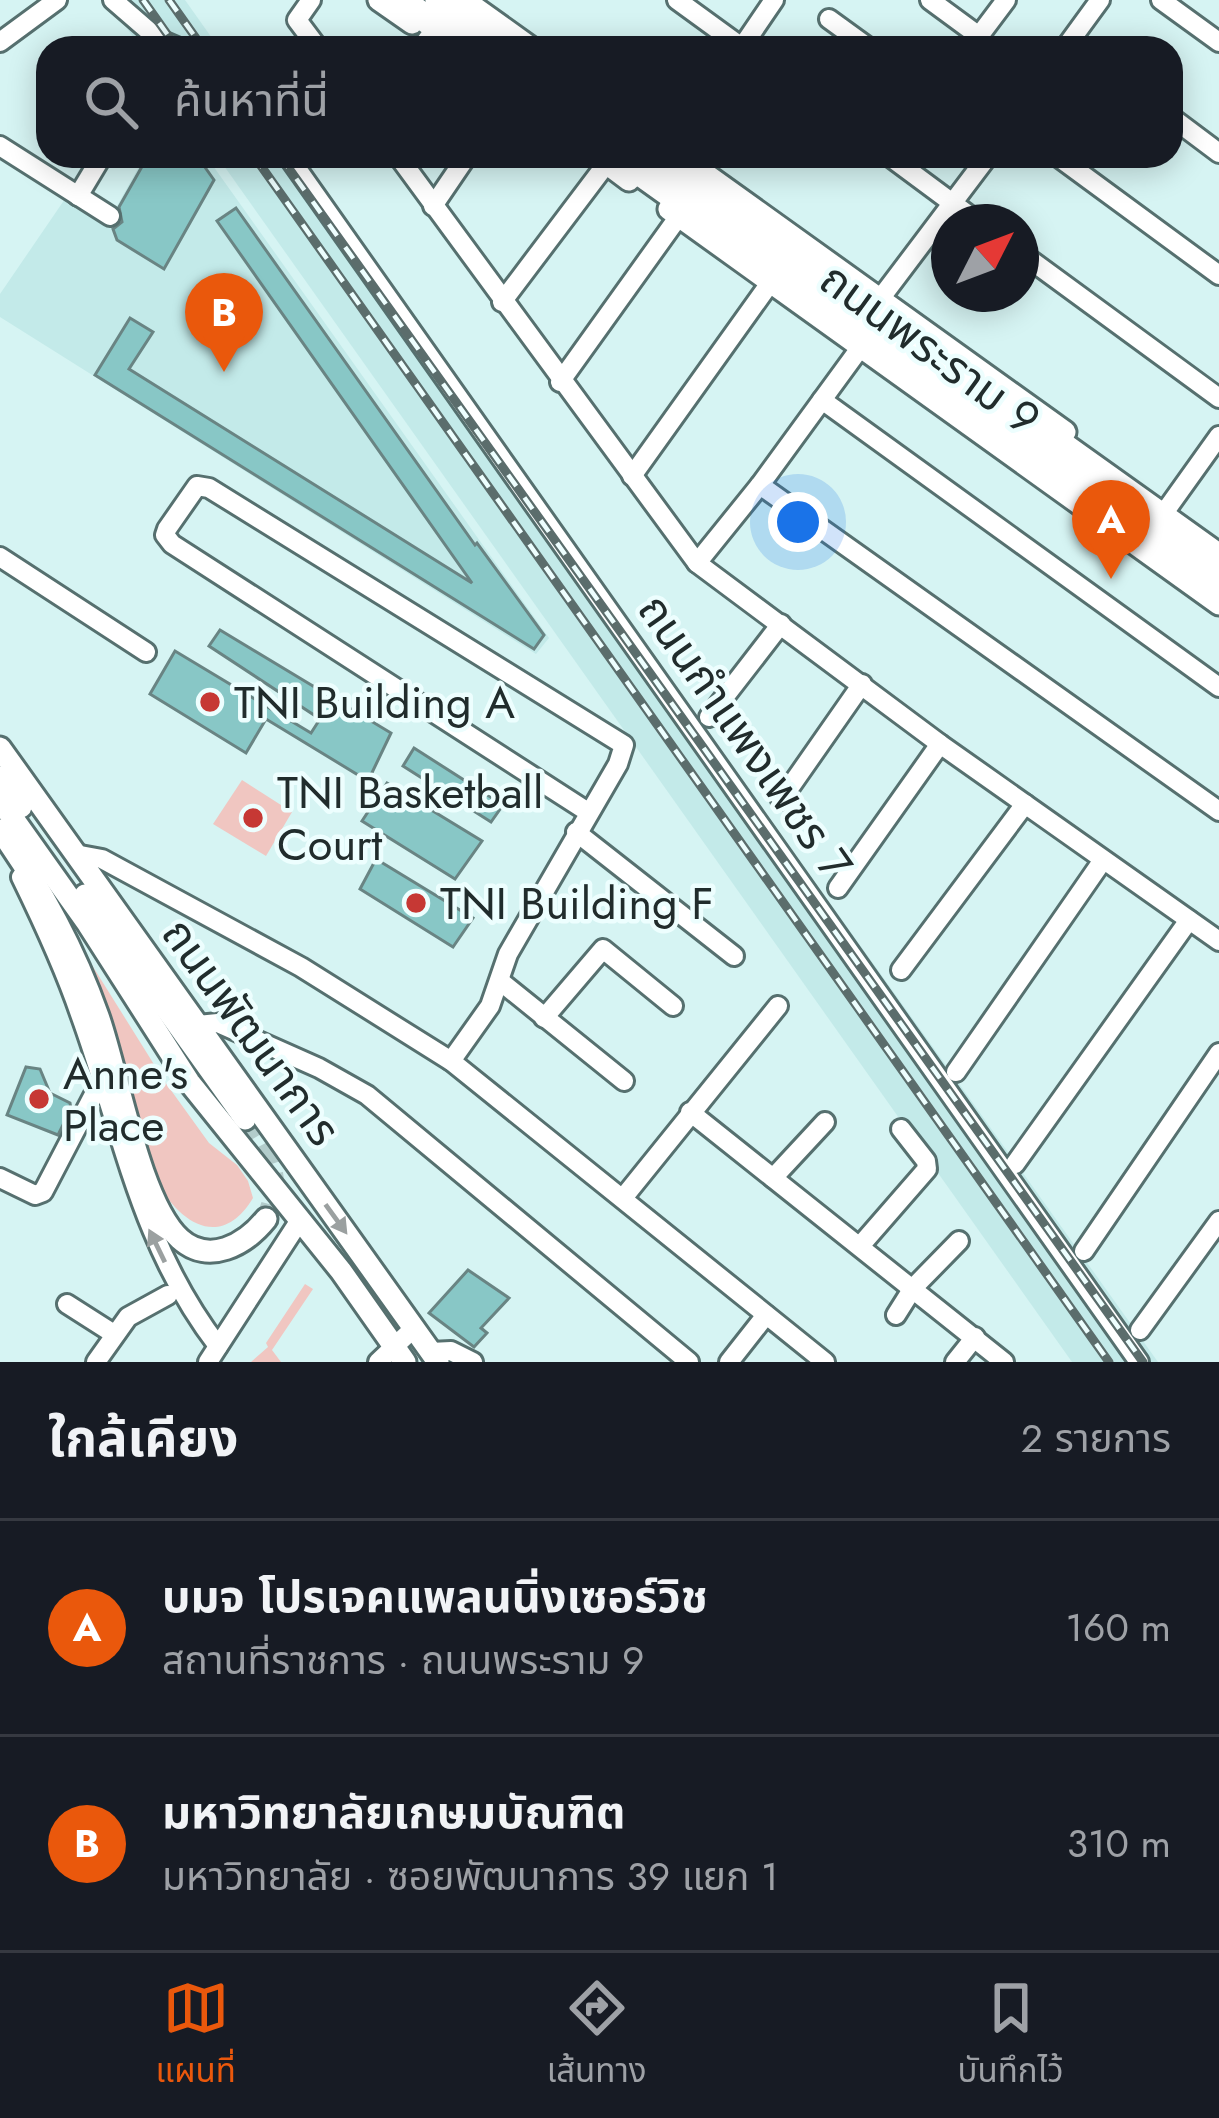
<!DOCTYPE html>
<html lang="th">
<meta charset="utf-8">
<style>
body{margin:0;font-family:Jost,"Noto Sans Thai",sans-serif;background:#242831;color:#f1f3f6}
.compass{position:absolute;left:931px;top:204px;width:108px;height:108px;border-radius:50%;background:#171b24;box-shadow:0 6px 30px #0003;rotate:48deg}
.you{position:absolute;left:798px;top:522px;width:42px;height:42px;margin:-30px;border:9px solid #fff;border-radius:50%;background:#1a73e8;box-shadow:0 0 0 18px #1a73e833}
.badge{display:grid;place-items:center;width:78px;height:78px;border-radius:50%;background:#ea580c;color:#fff;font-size:39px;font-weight:700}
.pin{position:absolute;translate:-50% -99px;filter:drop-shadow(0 3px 6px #0008)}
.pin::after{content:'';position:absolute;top:63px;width:42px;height:36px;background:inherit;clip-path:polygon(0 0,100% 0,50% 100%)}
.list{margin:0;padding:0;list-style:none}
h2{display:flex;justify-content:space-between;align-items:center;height:156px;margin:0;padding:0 48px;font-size:51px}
h2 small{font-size:39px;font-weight:400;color:#9ea1a6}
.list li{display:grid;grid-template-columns:78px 1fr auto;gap:36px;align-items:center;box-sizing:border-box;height:216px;padding:0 48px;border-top:3px solid #363941}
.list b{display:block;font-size:45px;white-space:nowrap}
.list p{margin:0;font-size:39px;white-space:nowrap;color:#9ea1a6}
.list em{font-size:39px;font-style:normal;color:#9ea1a6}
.icon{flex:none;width:66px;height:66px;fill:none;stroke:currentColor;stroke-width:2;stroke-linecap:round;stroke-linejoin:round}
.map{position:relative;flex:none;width:1219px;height:1362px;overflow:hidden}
.search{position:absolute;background:#171b24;box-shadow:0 6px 30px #0003;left:36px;right:36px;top:36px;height:132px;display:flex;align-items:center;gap:30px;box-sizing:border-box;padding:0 42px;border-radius:36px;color:#9ea1a6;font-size:45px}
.sheet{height:588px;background:#171b24}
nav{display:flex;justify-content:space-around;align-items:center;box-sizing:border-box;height:168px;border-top:3px solid #363941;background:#171b24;font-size:33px;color:#9ea1a6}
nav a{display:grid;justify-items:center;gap:6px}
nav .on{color:#ea580c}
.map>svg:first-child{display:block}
</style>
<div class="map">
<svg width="1219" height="1362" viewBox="0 0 1219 1362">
<rect width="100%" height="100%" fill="#d6f4f3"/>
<!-- built -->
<g fill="#c3eae9">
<polygon points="107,0 185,0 219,48 141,48"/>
<polygon points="145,156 206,156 549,638 536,654 0,317 0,294 67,196 108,222"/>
<polygon points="217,156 296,156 1158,1362 1072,1362"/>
</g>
<!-- green -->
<g fill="#f0c6c1">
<polygon points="242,780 292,812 266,856 213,824"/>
<path d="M 90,962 L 165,1082 L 209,1143 L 237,1165 L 248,1181 L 253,1198 C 221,1251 180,1223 157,1182 Z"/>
<polygon points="305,1284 313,1289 272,1350 281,1362 251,1362 268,1347 266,1343"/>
</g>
<!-- building -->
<g fill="#88c7c6" stroke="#698483" stroke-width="3">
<polygon points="148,156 197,156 214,180 164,269 117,240 113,229 122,222 119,207"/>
<polygon points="236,208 475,545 477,543 544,635 534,649 95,375 130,318 153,332 129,369 472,583 217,221"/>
<polygon points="220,630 391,733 368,781 266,719 246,753 150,694 175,651 311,733 320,719 209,646"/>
<polygon points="414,748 503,805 491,822 403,766"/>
<polygon points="387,783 482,841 455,879 362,821"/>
<polygon points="376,859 473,918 453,947 360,889"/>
<polygon points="26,1067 40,1069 50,1093 70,1103 71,1109 58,1135 7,1115"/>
<polygon points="468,1270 509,1298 481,1328 487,1333 474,1347 429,1313"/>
</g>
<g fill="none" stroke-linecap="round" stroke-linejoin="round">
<!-- major-tunnel -->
<path stroke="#b2cccb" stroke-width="21" stroke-dasharray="21 10" stroke-linecap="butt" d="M 245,1119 C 267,1151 285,1182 266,1219"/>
<!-- minor casing -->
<g stroke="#56706f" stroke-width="24">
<g id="minor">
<polyline points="113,0 158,39 179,48"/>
<polyline points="311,0 297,20 318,48"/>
<polyline points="677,0 743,48"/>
<polyline points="930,0 979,36"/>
<polyline points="1161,0 1219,42"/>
<polyline points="829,19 869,48"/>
<polyline points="0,42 57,0"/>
<polyline points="742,47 774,0"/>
<polyline points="421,48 430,36"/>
<polyline points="970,48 1006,0"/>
<polyline points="1065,48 1100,0"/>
<polyline points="1171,117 1219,153"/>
<polyline points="0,146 110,216"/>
<polyline points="288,156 1139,1362"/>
<polyline points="398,156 697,563 940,744 1219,941"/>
<polyline points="889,156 978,222"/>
<polyline points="1057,156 1219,275"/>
<polyline points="78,196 102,156"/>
<polyline points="433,206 467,156"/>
<polyline points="1021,253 1219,398"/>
<polyline points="880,299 988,156"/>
<polyline points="502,302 607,163"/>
<polyline points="560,382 679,216"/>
<polyline points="822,400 1219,687"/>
<polyline points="632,476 770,283"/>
<polyline points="760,485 1219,811"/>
<polyline points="1169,506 1219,436"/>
<polyline points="0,557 146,652"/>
<polyline points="697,563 760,485 860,348"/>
<polyline points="709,717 781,624"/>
<polyline points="781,800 862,684"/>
<polyline points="576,832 734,956"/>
<polyline points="75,854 102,859 301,967 451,1061 825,1362"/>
<path d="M 21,877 C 43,922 64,967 80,1014 C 123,1132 139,1243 218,1346"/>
<polyline points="838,888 940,744"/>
<polyline points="901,970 1025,804"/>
<polyline points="500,981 624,1081"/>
<polyline points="544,1018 603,949 673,1006"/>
<polyline points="198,1025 218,1023 319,1068 367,1095 689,1362"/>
<polyline points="451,1061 490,1006 508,954 618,764 624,745 209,488 197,486 167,529 165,535 172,544 588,812"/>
<polyline points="956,1072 1103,860"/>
<polyline points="690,1112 1004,1362"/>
<polyline points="1015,1164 1189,920"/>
<polyline points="0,1178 35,1195 43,1192 101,1081"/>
<polyline points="773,1178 825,1122"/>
<polyline points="623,1198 778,1006"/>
<polyline points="860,1246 927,1169 926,1161 901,1129"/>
<polyline points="1084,1251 1219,1053"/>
<polyline points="67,1304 114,1334"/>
<polyline points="896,1315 913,1288 959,1241"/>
<polyline points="1140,1330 1219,1221"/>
<polyline points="431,1352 451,1351 473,1362"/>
<polyline points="96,1362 128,1317 168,1295"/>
<polyline points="208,1362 300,1220"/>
<polyline points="378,1362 414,1328"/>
<polyline points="729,1362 766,1315"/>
<polyline points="955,1362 975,1337"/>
</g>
</g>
<!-- major casing -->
<g stroke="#56706f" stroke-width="27">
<g id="major">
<polyline points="379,0 412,23"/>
<polyline points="464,0 531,48"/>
<polyline points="597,156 629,180"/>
<polyline points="680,156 1065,432"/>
<polyline points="669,209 1219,604"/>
<polyline points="0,748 438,1362"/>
<polyline points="0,777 21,807"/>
<polyline points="0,800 88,924 189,1082 341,1271 405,1362"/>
<path d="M 0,830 C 42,889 74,948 98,1016 C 118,1072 139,1202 180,1239 C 209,1265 245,1245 266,1219"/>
<polyline points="85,895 245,1119"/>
</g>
</g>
<!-- highway casing -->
<g stroke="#56706f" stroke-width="33">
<g id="highway">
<polyline points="400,0 467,48"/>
<polyline points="439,0 506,48"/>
<polyline points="618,156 1219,586"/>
<polyline points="656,156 1219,558"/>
</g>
</g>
<!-- minor -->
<use href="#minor" stroke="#fff" stroke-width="18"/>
<!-- major -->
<use href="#major" stroke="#fff" stroke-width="21"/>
<!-- highway -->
<use href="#highway" stroke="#fff" stroke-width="27"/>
<!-- rail casing -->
<g stroke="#5b6d6c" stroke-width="9">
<g id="rail">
<polyline points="143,0 177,48"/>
<polyline points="169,0 203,48"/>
<polyline points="254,156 1109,1362"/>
<polyline points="280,156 1143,1362"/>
</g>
</g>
<!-- rail -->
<use href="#rail" stroke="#edfefe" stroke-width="4.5" stroke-dasharray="14" stroke-linecap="butt"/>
</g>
<!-- one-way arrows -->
<defs><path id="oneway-solid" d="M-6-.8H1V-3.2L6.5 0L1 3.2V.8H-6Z" transform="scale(3)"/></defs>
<g fill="#9ba0a0">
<use href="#oneway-solid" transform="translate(336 1219) rotate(54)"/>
<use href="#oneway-solid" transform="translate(157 1246) rotate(-116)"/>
</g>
<!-- markers -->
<g fill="#c63834" stroke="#edfefe" stroke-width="4.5">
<circle cx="210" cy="702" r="12"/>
<circle cx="253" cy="818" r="12"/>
<circle cx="416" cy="903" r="12"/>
<circle cx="39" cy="1099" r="12"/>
</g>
<g text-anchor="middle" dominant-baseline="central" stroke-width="9" stroke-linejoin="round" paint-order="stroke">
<!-- street labels -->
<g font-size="45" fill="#212c2c" stroke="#edfefe">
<text transform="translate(930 349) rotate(36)">ถนนพระราม 9</text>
<text transform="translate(745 737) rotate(55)">ถนนกำแพงเพชร 7</text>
<text transform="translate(251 1032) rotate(54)">ถนนพัฒนาการ</text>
</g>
<!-- poi labels -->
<g font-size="45" fill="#212c2c" stroke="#edfefe" text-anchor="start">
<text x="234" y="702">TNI Building A</text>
<text x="277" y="792">TNI Basketball<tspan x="277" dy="52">Court</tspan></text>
<text x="440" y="903">TNI Building F</text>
<text x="63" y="1073">Anne's<tspan x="63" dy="52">Place</tspan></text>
</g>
</g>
</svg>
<svg class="compass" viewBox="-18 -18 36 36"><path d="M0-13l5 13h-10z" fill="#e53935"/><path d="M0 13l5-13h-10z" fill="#9ea1a6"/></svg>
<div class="you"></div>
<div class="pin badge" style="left:1111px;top:579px">A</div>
<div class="pin badge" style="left:224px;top:372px">B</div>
<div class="search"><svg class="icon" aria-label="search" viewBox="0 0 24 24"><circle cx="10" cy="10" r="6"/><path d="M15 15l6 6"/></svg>ค้นหาที่นี่</div>
</div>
<section class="sheet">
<h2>ใกล้เคียง<small>2 รายการ</small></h2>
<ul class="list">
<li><span class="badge">A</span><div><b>บมจ โปรเจคแพลนนิ่งเซอร์วิช</b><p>สถานที่ราชการ · ถนนพระราม 9</p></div><em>160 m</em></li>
<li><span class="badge">B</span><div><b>มหาวิทยาลัยเกษมบัณฑิต</b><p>มหาวิทยาลัย · ซอยพัฒนาการ 39 แยก 1</p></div><em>310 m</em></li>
</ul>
</section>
<nav>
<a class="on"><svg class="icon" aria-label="map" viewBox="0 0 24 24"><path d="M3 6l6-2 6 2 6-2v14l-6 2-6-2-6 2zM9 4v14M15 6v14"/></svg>แผนที่</a>
<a><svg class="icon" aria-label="directions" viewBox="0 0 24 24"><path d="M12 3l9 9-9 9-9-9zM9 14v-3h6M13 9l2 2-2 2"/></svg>เส้นทาง</a>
<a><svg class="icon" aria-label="saved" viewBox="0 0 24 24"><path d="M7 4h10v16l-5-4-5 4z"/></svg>บันทึกไว้</a>
</nav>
